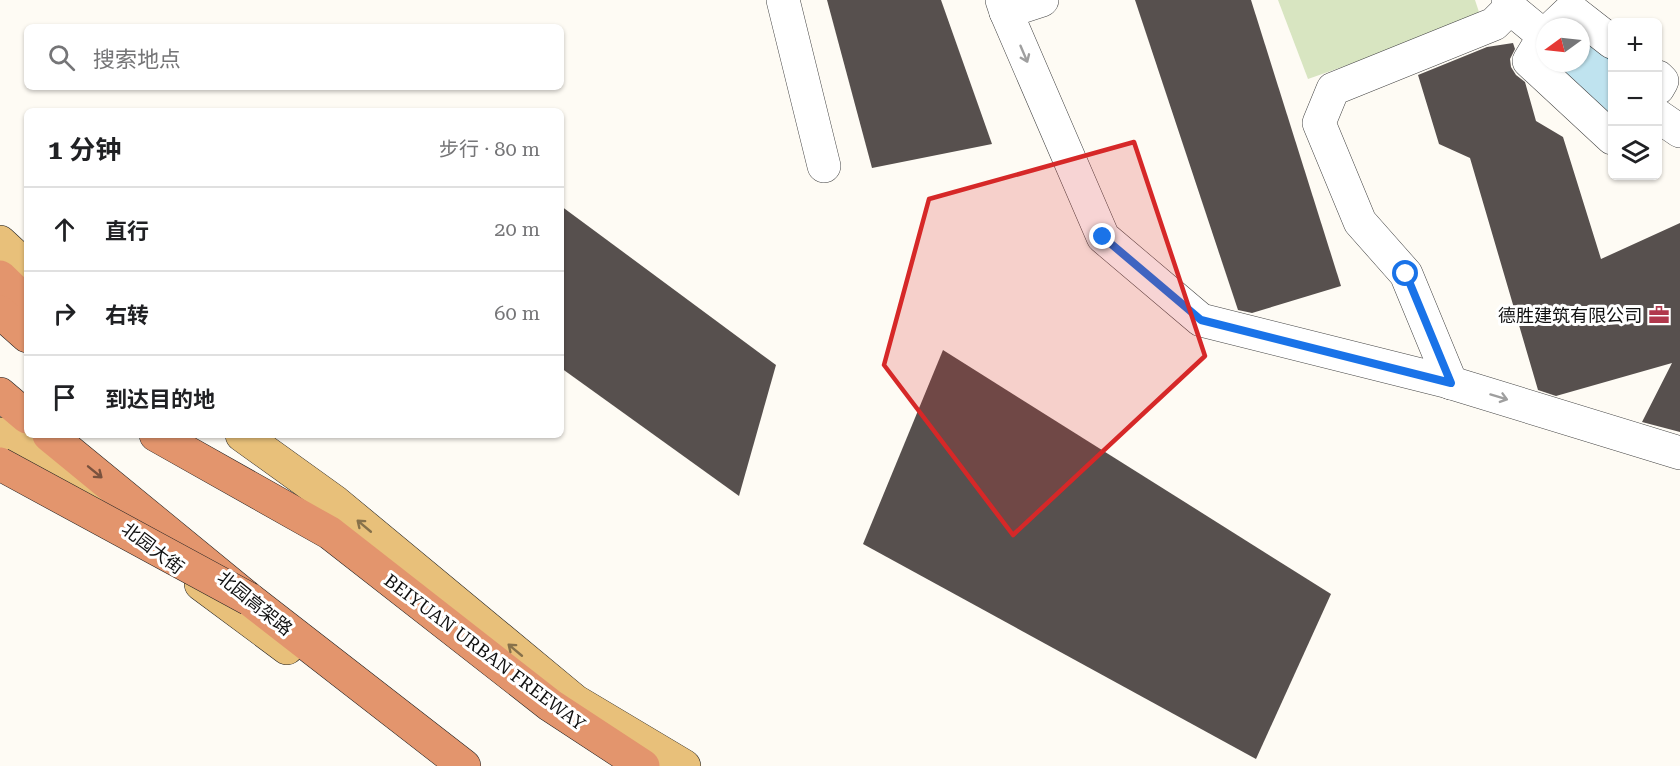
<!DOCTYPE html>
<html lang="zh">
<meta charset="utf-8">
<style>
body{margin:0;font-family:"Roboto Serif","Noto Sans SC",serif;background:#f2f2f2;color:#202124}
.controls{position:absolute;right:18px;top:18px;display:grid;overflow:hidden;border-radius:9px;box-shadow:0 2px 4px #0004}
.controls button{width:54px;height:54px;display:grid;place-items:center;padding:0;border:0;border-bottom:2px solid #e0e0e0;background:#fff;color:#202124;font:30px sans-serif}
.compass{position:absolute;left:1536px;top:18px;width:54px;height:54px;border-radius:50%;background:#fff;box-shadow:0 2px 4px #0004;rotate:255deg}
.stop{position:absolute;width:18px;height:18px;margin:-14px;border:4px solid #1a73e8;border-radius:50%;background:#fff}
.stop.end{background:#1a73e8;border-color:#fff;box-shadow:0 2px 6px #0008}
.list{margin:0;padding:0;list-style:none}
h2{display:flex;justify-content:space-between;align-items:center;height:78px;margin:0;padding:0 24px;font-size:26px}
h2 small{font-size:20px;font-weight:400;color:#757577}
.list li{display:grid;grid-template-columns:39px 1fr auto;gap:18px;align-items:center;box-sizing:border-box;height:84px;padding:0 24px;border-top:2px solid #e0e0e0}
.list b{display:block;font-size:22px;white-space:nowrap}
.list em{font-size:20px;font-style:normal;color:#757577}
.icon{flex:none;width:33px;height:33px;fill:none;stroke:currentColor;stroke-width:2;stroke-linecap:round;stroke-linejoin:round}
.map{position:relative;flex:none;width:1680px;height:766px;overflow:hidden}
.search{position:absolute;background:#fff;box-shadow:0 2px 4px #0004;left:24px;top:24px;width:540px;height:66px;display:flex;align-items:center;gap:15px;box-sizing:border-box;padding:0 21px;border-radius:9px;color:#757577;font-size:22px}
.panel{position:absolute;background:#fff;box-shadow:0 2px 4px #0004;left:24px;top:108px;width:540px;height:330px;border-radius:9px}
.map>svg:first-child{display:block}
</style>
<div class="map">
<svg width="1680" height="766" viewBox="0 0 1680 766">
<rect width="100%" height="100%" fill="#fefbf4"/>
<!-- green -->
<polygon fill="#d8e5c1" points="1278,0 1475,0 1481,18 1308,79"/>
<!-- water -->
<polygon fill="#bfe3ef" stroke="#4e9ebe" stroke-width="1.5" points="1581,36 1612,62 1612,117 1551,63 1581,63"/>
<!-- building -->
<g fill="#57504e">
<polygon points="827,0 941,0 992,144 872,168"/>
<polygon points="1135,0 1251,0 1341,286 1252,313 1238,310"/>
<polygon points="1513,43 1515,49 1510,59 1511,67 1516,75 1525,82 1536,121 1563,137 1601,259 1680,223 1680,432 1642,422 1672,363 1556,396 1538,390 1470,158 1439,144 1418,75 1487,47"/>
<polygon points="561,206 776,365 739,496 561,368"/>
<polygon points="943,350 1331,594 1256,759 863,544"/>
</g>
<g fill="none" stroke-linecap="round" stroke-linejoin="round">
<!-- minor casing -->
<g stroke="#434343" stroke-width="34">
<g id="minor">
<polyline points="783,0 824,166"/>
<polyline points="1002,0 1006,12 1103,237 1201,320 1445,381 1680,453"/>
<polyline points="1510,8 1544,36 1529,61 1612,138"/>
<polyline points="1006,12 1042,0"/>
<polyline points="1553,27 1571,10 1612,42"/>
<polyline points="1658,77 1662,81 1658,88"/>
<polyline points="1658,116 1680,131"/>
<polyline points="1451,383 1406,274 1360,222 1319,123 1333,89 1494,24 1510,8 1508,0"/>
</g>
</g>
<!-- major casing -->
<g stroke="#212121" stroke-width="34">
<g id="major">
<polyline points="0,242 27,267"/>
<polyline points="0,434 90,502"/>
<polyline points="242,435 335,502 575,701 684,766"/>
<polyline points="201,584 287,648"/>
</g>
</g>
<!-- highway casing -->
<g stroke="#212121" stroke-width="34">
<g id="highway">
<polyline points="0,277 27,303"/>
<polyline points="0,312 27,336"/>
<polyline points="0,394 27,417"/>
<polyline points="49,435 249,599 464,766"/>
<polyline points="156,435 330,533 550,705 643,766"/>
</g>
</g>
<!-- minor -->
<use href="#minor" stroke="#fff" stroke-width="33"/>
<!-- major -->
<use href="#major" stroke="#e8c07a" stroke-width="33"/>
<!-- highway -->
<use href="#highway" stroke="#e3956d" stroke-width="33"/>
<!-- highway-bridge casing -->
<g stroke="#212121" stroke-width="34" stroke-linecap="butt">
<polyline id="highway-bridge" points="0,464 249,599"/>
</g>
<!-- highway-bridge -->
<use href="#highway-bridge" stroke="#e3956d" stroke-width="33"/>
</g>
<!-- one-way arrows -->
<defs><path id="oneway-shaft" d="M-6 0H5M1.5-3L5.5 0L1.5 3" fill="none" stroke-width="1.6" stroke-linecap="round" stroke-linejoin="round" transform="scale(1.5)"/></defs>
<g stroke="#9f9f9f">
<use href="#oneway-shaft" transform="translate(1024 54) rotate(67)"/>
<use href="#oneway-shaft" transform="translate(1499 397) rotate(17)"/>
</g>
<use stroke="#7a523e" href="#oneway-shaft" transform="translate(95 472) rotate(39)"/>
<g stroke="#87714a">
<use href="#oneway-shaft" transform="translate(364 526) rotate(-140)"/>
<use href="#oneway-shaft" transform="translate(515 650) rotate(-140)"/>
</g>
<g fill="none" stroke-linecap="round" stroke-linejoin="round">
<!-- route -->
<polyline stroke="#1a73e8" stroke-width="8" points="1103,237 1201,320 1451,383 1406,274"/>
</g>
<!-- marked area -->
<path fill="#d62828" fill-opacity="0.2" stroke="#d62828" stroke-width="4.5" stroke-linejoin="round" d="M 1134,142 L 1205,356 L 1013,535 L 884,365 L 929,199 Z"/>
<!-- icons -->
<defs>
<g id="office-bare" transform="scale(1.62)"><path d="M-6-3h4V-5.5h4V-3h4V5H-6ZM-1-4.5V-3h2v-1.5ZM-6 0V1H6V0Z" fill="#b0384c" stroke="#fff" stroke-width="2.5" paint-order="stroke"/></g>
</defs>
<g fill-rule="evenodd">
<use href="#office-bare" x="1659" y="315"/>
</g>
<g text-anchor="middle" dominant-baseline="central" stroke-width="6" stroke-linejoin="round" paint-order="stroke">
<!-- poi labels -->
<g font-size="18" fill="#101010" stroke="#fff" text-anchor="end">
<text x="1642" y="315">德胜建筑有限公司</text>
</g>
<!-- street labels -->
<g font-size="18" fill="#101010" stroke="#fff">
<text transform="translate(153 548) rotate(37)">北园大街</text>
<text transform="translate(255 603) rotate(39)">北园高架路</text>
<text transform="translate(485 652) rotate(37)">BEIYUAN URBAN FREEWAY</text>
</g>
</g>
</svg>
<div class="controls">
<button>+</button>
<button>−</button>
<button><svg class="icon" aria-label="layers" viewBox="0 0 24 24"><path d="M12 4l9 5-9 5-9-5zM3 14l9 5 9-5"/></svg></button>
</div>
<svg class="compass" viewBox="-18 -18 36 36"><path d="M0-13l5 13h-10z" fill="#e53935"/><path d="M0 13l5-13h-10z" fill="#757577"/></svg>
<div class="stop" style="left:1406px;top:274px"></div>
<div class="stop end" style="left:1103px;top:237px"></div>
<div class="search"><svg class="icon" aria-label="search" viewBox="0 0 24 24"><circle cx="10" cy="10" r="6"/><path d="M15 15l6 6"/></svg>搜索地点</div>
<section class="panel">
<h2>1 分钟<small>步行 · 80 m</small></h2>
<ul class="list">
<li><svg class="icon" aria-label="ahead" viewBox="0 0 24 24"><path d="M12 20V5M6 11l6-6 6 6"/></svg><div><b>直行</b></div><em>20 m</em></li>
<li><svg class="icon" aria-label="right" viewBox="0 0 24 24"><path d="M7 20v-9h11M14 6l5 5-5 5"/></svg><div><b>右转</b></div><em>60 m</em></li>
<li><svg class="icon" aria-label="arrive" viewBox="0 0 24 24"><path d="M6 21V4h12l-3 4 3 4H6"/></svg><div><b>到达目的地</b></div></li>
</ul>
</section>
</div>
